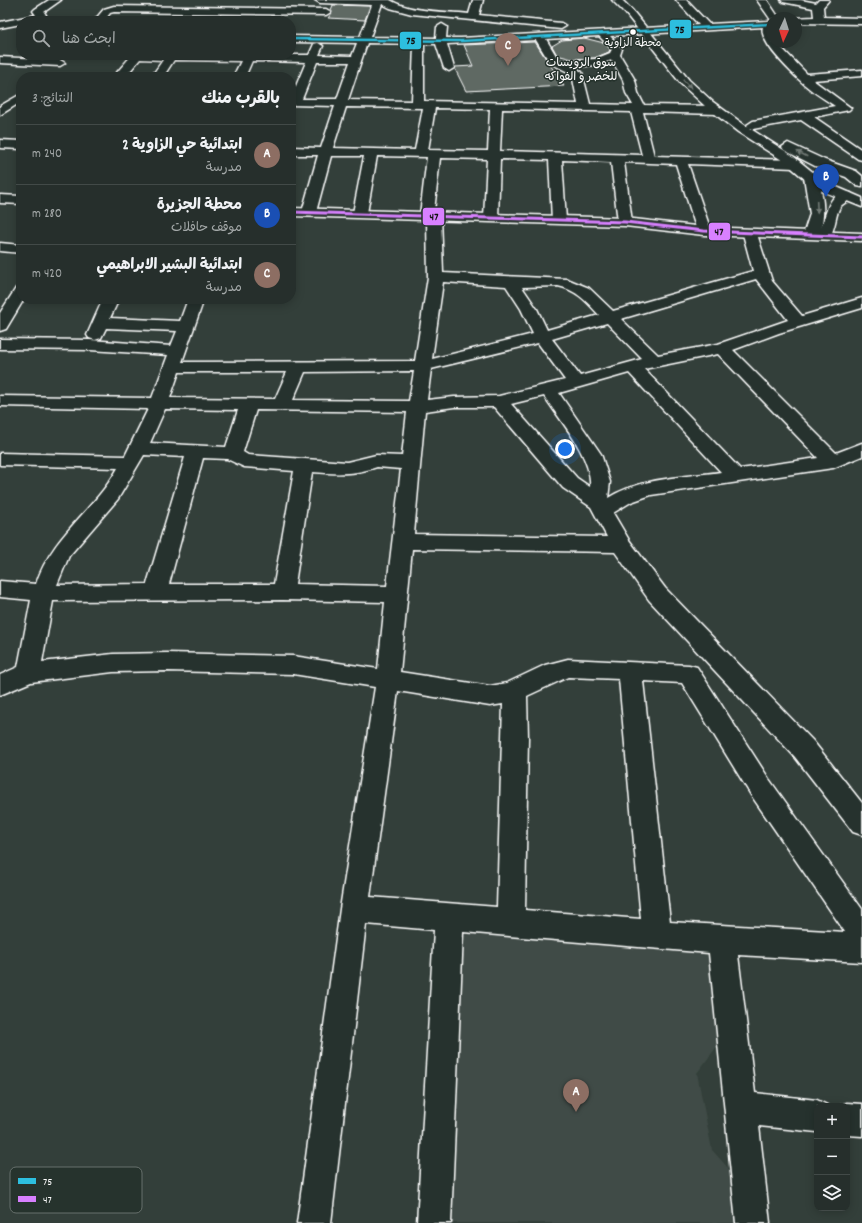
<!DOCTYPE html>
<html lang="ar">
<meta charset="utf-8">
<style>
body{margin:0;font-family:Dekko,"Playpen Sans Arabic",sans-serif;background:#323b38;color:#f1f3f6;direction:rtl}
.controls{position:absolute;right:12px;bottom:12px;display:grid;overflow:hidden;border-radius:8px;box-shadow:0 2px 10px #0003}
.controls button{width:36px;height:36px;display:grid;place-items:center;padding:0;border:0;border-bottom:1px solid #424a48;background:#262f2c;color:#f1f3f6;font:20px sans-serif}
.compass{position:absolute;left:766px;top:12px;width:36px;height:36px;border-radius:50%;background:#262f2c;box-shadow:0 2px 10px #0003;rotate:184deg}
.you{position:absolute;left:565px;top:449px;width:14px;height:14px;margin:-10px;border:3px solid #fff;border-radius:50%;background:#1a73e8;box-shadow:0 0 0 6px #1a73e833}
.badge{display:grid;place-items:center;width:26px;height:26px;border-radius:50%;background:#8abfa5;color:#fff;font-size:13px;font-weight:700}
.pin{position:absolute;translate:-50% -33px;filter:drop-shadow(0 1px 2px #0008)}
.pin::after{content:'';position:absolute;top:21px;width:14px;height:12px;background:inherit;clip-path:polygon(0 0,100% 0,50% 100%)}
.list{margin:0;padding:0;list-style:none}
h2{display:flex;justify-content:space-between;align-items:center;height:52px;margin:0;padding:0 16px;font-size:17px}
h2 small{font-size:13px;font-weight:400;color:#a4a9a9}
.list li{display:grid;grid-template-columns:26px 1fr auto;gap:12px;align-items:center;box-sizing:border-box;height:60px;padding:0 16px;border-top:1px solid #424a48}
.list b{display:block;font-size:15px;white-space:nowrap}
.list p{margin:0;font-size:13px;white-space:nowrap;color:#a4a9a9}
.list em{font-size:13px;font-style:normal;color:#a4a9a9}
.icon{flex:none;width:22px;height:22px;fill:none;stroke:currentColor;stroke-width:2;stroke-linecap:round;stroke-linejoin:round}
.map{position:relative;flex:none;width:862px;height:1223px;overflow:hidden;direction:ltr}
.search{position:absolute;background:#262f2c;box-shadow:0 2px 10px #0003;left:16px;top:16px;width:280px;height:44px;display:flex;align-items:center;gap:10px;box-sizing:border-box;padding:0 14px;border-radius:16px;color:#a4a9a9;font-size:15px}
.panel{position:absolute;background:#262f2c;box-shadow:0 2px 10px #0003;left:16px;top:72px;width:280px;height:232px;border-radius:16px;direction:rtl}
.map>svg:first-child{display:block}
</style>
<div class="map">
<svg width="862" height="1223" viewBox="0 0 862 1223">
<rect width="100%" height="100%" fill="#333f3a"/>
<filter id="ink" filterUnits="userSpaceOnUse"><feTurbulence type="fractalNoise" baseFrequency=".025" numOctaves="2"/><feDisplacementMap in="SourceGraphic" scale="8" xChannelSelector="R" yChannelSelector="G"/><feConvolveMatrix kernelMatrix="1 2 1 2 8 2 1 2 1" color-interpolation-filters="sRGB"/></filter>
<g filter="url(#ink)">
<!-- built -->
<polygon fill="#404c47" points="458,934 707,948 721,1041 697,1073 712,1150 736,1177 741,1223 442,1223"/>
<!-- building -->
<g fill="#5f6964" stroke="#fff">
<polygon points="333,5 370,6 365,20 328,18 332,13 331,10"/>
<polygon points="584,38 604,43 610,49 609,52 595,58 572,59 557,55 552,46 562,40"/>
<polygon points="535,42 564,86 466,91 455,69 455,67 473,66 464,45"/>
</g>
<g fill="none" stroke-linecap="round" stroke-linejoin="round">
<!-- street casing -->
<g stroke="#fff" stroke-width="3">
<g id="street">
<polygon points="49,0 61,0 44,12 46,15 42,19 21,21 21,24 0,28 0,22 36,15 33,11 35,9"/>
<path d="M 315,0 L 390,0 C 412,13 444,11 469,14 L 473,0 L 483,0 L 479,15 L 561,23 L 566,26 L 561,29 L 412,14 L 390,8 L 382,4 L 370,37 L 436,38 L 437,27 L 442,24 L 447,27 L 446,38 L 461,38 L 699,25 L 676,0 L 686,0 L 709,24 L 768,21 L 771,20 L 757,0 L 767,0 L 779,18 L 772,18 L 772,42 L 776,42 L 807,74 L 862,70 L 862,76 L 813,80 L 851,108 L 849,110 L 814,117 L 862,150 L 862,160 L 858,159 L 801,120 L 753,129 L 749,128 L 747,125 L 753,121 L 835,106 C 825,99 814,93 805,85 C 795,76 758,42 763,27 L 610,36 L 622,49 L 620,55 L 635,80 L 638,93 L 644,105 L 717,106 L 723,110 L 717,114 L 643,112 L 654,156 L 795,160 L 801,164 L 795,168 L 688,164 L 711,231 L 709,234 L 699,234 L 697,231 L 676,164 L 624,162 L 632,222 L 630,225 L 620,225 L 618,222 L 611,162 L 562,160 L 566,220 L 564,223 L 554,223 L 552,220 L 549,160 L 500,159 L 498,218 L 496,221 L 486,221 L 484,218 L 487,159 L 440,158 L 434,211 L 439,212 L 441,215 L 443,273 L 567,279 L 589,288 L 613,311 L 753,271 L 743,234 L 745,231 L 755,231 L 757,234 L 772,281 L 802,316 L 862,298 L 862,308 L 779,333 L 733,350 L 836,453 L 862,443 L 862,456 L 833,468 L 651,495 L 631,502 L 613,513 L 629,540 L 665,588 L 813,741 L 862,803 L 862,835 L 853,832 L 795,757 L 649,600 L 615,552 L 412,549 L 400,672 L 490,686 L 507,683 L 545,665 L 568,659 L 689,665 L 697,667 L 769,779 L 862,909 L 862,962 L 738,955 L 755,1093 L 817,1100 L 829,1106 L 817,1106 L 817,1132 L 759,1126 L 770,1223 L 736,1223 L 709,953 L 463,932 L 451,1223 L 417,1223 L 434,930 L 366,924 L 331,1223 L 297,1223 L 340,909 L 375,687 L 293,674 L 167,671 L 113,672 L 31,682 L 0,695 L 0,675 L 18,667 L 31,600 L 0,597 L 0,581 L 36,584 C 52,535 94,511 118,468 L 0,465 L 0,453 L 125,456 L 148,409 L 0,406 L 0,396 L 152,398 L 168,355 L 90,350 L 0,349 L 0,339 L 90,340 L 171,346 L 177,331 L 106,328 L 101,338 L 95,340 L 89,338 L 87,335 L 103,299 L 119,299 L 110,318 L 180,321 L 188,299 L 204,299 L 182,362 L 415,361 L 428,277 L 427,219 L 422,218 L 420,215 L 427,157 L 377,156 L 367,213 L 365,216 L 355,216 L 353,213 L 364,156 L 331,156 L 316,212 L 314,215 L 304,215 L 302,212 L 318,155 L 291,155 L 291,147 L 321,148 L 335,106 L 291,105 L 291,98 L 306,62 L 252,61 L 245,77 L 233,77 L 241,61 L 174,60 L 163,77 L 151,77 L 163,60 L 140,59 L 125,77 L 113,77 L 132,55 L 309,55 L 314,44 L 318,43 L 323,46 L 319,55 L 352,56 L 357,43 L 291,42 L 291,36 L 360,37 L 372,5 L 320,3 ZM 599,36 L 612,49 L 610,53 L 595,59 L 562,61 L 558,59 L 546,39 ZM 536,40 L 550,63 L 572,74 L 578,104 L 424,101 L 424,44 L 436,44 L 444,68 L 449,71 L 454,68 L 447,44 ZM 367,43 L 414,44 L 412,101 L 348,100 ZM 612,60 L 623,80 L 626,93 L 633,105 L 590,104 L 582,72 L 574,67 L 596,65 ZM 317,62 L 350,62 L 337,99 L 302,99 ZM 346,107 L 423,108 L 415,150 L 333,148 ZM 435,108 L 490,109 L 488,151 L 428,150 ZM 502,109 L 631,112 L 642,155 L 500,151 ZM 756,279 L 788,320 L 718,344 L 658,355 L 621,319 ZM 443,282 L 506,286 L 521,309 L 533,334 L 432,359 ZM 558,286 C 577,290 587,302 599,315 L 547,330 L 537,309 L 522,287 ZM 607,323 L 642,359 L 580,376 L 552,339 ZM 538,343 L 565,380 L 499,396 L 454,397 L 427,400 L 431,369 ZM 718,354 L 818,458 L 740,469 L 644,369 ZM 414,371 L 409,401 L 293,400 L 305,372 ZM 179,372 L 287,372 L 275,399 L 170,398 ZM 629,373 L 721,472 C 684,477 640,478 608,498 L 610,482 L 601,454 L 559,393 ZM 544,396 C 560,420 593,458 590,487 L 577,478 L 511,404 ZM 454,407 L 494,407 L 563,488 L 591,507 L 607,537 L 414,534 L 425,411 ZM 165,409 L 238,410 L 226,447 L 150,443 ZM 256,410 L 407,412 L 402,456 L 376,455 L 347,462 L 248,455 L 243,452 ZM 144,455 L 185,457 L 147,584 L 57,585 L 69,556 L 118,499 ZM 203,458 L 227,459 L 244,467 L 294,471 L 274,584 L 169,584 ZM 377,467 L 401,469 L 387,586 L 295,584 L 312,472 C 337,474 353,475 377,467 ZM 283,600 L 385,602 L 378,669 L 293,656 L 167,653 L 113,654 L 42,662 L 53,601 ZM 568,677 L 619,679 L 641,919 L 525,910 L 528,738 L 527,696 ZM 643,681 L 682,683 L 751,795 L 845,932 L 670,922 ZM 398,691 L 490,706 L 503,704 L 497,907 L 370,897 Z"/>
<polygon points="781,0 801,0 816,3 819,0 829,0 823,7 824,17 862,18 862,24 796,23 796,18 793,18 814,17 813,8 783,2"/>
<polygon points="114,6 326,9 331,12 326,15 114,12 110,13 104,21 94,21 104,9"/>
<polygon points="0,57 60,60 65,63 60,66 0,63"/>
<polygon points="21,94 21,102 0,115 0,106"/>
<polygon points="0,140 21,141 21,149 0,148"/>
<path d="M 811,173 L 818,177 C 822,194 826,210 821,227 C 827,214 829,188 851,193 L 853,196 C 850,201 843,203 840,207 C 835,215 836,228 829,238 L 819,238 L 817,235 L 815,238 L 805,238 L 803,235 L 810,214 L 804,177 Z"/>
<polygon points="0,243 21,245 21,253 0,251"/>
<polygon points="21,286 21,299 24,299 6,329 0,331 0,313 16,288"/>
<polygon points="847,1103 862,1104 862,1136 847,1135 847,1106 839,1106"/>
</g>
</g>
<!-- secondary casing -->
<g stroke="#fff" stroke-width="3">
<g id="secondary">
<polygon points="612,0 622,0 632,10 689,80 713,102 746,126 793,156 825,182 862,198 862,207 815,188 785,162 738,132 705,106 681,84 626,14"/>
<polygon points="788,143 825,160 856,171 862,176 862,187 857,186 846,177 815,166 784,150 782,147"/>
<polygon points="0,195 21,196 21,204 0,203"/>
<polygon points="291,208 625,218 704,227 862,233 862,241 704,235 625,226 291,216"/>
</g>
</g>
<!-- street -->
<use href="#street" fill="#26332d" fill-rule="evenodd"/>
<!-- secondary -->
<use href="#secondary" fill="#26332d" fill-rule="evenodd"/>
<!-- bus-1 casing -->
<g stroke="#26332d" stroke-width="4">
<polyline id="bus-1" points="291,39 461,41 770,24"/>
</g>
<!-- bus-2 casing -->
<g stroke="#26332d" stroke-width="5">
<polyline id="bus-2" points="291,212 625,222 704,231 862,237"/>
</g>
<!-- bus-1 -->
<use href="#bus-1" stroke="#2dbfdf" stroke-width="2.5"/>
<!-- bus-2 -->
<use href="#bus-2" stroke="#d880ff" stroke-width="3"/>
</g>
<!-- one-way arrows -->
<defs><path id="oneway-solid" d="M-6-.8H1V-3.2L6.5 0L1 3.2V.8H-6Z"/></defs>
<g fill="#727a76">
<use href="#oneway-solid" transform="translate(687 84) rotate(46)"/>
<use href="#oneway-solid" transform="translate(802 154) rotate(-153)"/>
<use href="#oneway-solid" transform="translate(817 207) rotate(87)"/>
</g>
</g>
<!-- markers -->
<circle fill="#fff" stroke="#26332d" stroke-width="1.5" cx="633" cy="32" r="3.5"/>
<circle fill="#ff9aa2" stroke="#26332d" stroke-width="1.5" cx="581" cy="49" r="4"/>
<g text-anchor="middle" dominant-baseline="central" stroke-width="3" stroke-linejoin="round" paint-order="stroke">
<!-- far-bus labels -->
<g font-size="11" fill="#fff" stroke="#26332d">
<text x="633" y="44">محطة الزاوية</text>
</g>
<!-- far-poi labels -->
<g font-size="12" fill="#fff" stroke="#26332d">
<text x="581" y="63">سوق الرويسات<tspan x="581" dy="14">للخضر و الفواكه</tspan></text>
</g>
</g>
<!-- legend -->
<rect x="10" y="1167" width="132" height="46" rx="6" fill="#26332d" stroke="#67706c" stroke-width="1"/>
<rect x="18" y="1178" width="18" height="6" fill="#2dbfdf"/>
<rect x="18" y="1196" width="18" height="6" fill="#d880ff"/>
<g font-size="11" fill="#fff">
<text x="43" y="1185">75</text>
<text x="43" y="1203">47</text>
</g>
<g stroke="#26332d" stroke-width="1.5">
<rect x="669" y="19" width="23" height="20" rx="4" fill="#2dbfdf"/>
<rect x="399" y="31" width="23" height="19" rx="4" fill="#2dbfdf"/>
<rect x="422" y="207" width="23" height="19" rx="4" fill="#d880ff"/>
<rect x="708" y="222" width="23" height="19" rx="4" fill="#d880ff"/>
</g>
<g font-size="11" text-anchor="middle" font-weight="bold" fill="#111">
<text x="680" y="33">75</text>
<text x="411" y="44">75</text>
<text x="434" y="220">47</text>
<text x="719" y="235">47</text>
</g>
</svg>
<div class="controls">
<button>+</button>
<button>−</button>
<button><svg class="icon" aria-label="layers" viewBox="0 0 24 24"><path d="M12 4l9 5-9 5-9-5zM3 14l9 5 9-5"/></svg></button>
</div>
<svg class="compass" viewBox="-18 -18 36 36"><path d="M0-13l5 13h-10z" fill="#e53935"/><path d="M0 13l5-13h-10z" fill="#a4a9a9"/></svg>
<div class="you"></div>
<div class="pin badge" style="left:576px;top:1112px;background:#8d6e63">A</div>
<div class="pin badge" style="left:826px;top:197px;background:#1a4fb4">B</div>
<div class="pin badge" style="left:508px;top:66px;background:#8d6e63">C</div>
<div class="search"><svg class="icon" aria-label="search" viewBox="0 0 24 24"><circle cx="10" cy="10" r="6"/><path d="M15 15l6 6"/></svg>ابحث هنا</div>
<section class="panel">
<h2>بالقرب منك<small>النتائج: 3</small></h2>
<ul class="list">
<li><span class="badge" style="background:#8d6e63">A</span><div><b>ابتدائية حي الزاوية 2</b><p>مدرسة</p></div><em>240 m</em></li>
<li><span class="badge" style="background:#1a4fb4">B</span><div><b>محطة الجزيرة</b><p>موقف حافلات</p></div><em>280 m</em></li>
<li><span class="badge" style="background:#8d6e63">C</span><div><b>ابتدائية البشير الابراهيمي</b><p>مدرسة</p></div><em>420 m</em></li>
</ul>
</section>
</div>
